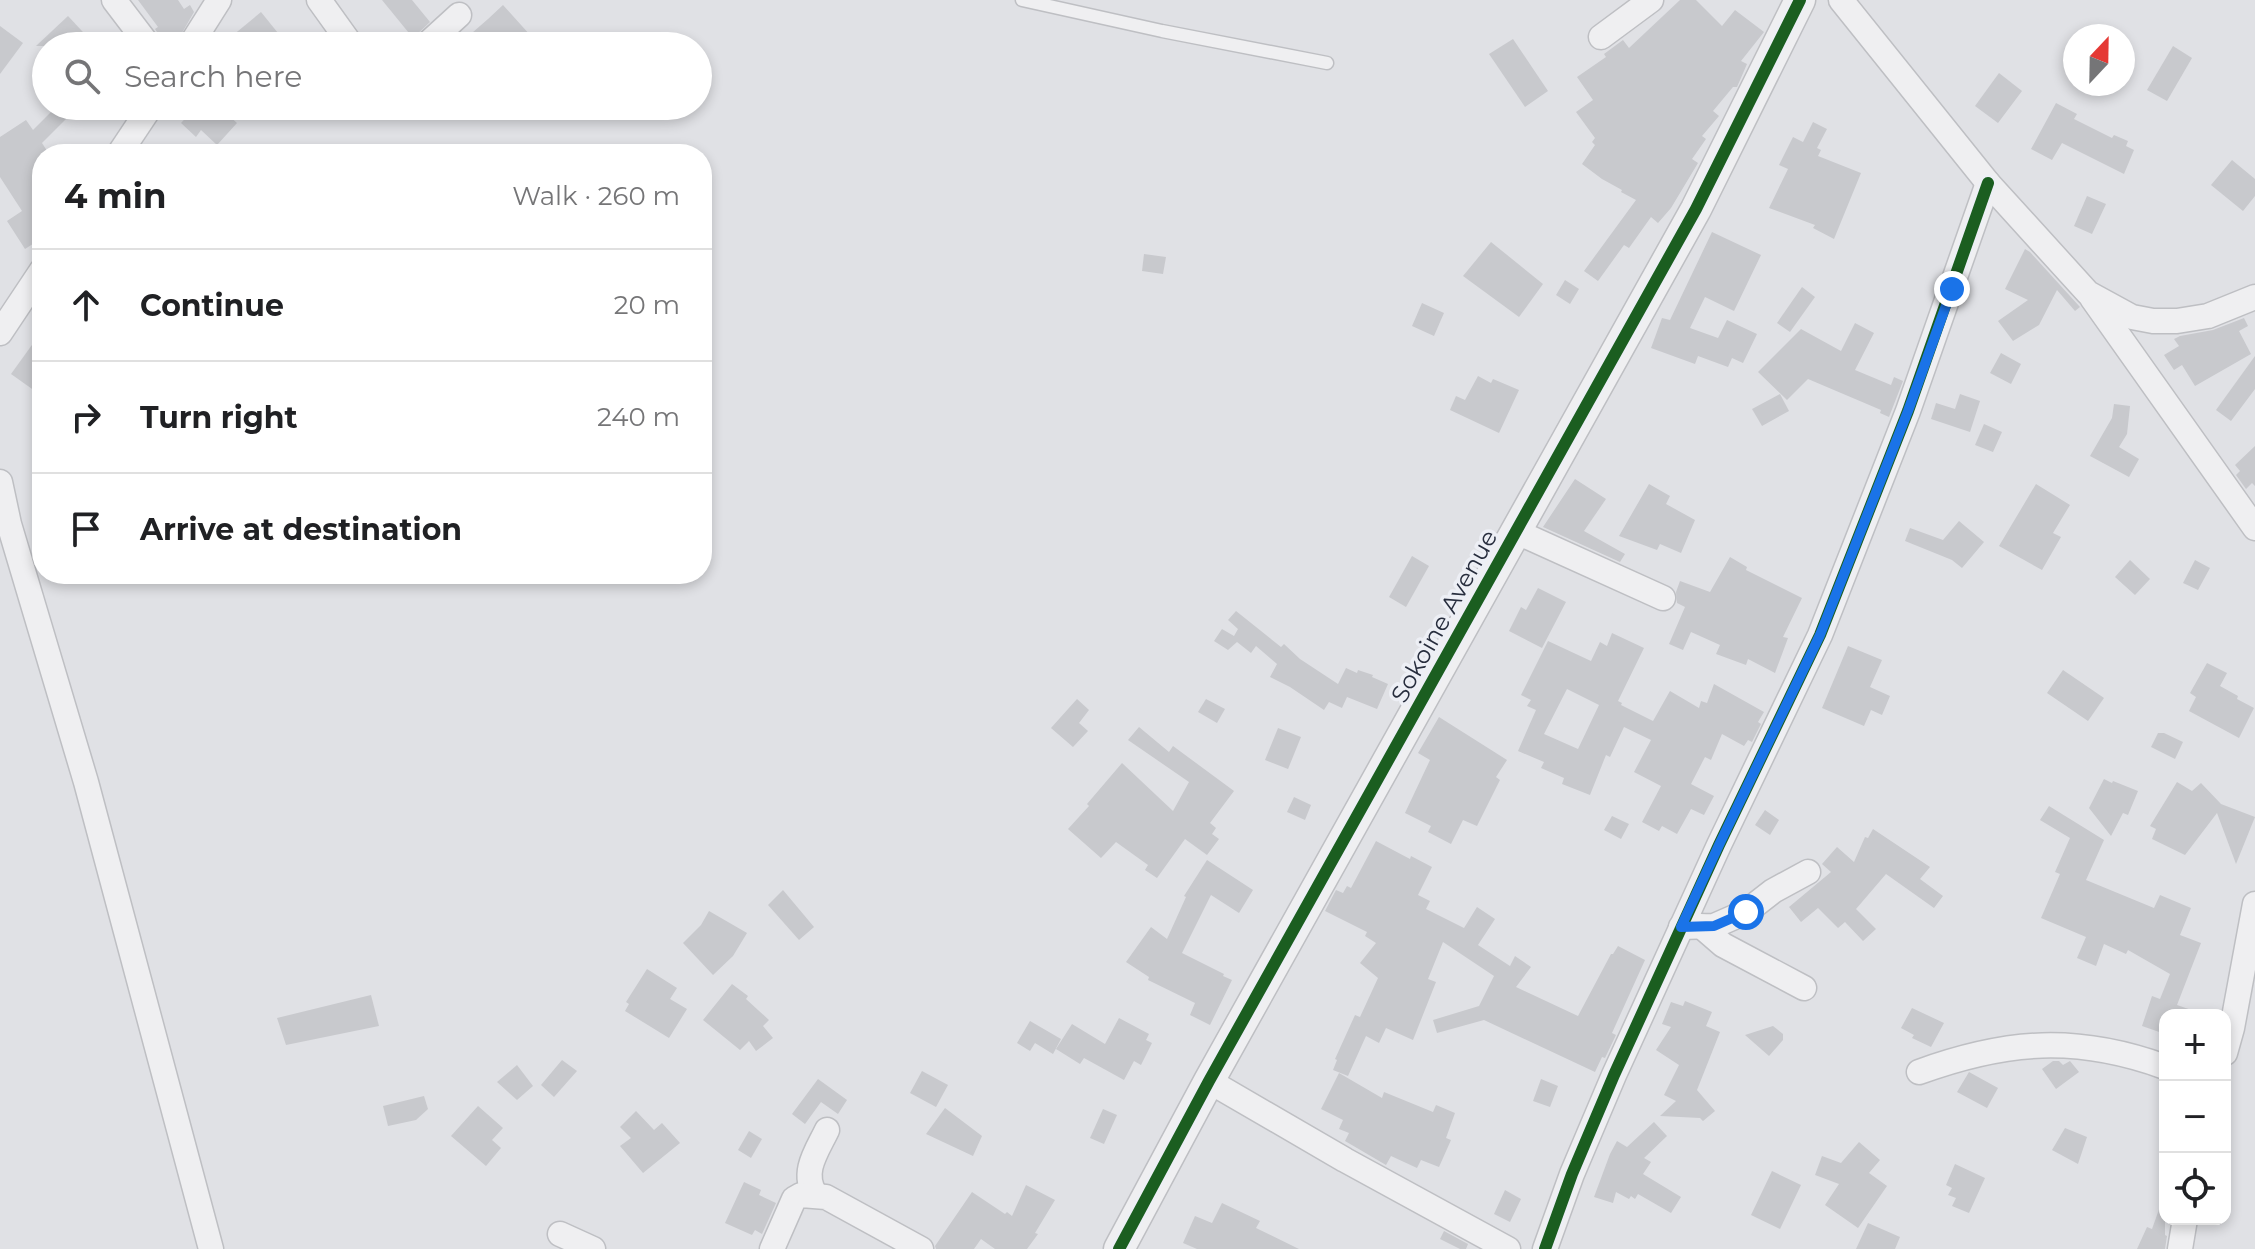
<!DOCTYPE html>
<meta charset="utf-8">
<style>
body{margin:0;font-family:Montserrat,sans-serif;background:#f2f2f2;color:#202124}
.controls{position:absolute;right:24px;bottom:24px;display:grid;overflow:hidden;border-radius:16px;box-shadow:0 4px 12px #0003}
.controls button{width:72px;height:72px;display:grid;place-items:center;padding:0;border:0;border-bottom:2px solid #e0e0e0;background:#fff;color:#202124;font:40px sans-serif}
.compass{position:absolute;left:2063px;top:24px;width:72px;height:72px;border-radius:50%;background:#fff;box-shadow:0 4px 12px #0003;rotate:22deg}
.stop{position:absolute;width:24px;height:24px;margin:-18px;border:6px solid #1a73e8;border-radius:50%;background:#fff}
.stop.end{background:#1a73e8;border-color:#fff;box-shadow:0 2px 8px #0008}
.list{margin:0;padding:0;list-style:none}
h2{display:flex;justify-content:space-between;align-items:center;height:104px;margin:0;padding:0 32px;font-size:34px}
h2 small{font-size:26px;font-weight:400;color:#757577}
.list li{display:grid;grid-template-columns:52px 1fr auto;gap:24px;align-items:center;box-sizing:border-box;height:112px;padding:0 32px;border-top:2px solid #e0e0e0}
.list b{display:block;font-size:30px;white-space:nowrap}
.list em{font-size:26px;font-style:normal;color:#757577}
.icon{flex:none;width:44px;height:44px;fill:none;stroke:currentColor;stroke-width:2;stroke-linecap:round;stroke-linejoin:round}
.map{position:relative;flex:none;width:2255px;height:1249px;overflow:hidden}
.search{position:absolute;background:#fff;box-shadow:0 4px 12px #0003;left:32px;top:32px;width:680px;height:88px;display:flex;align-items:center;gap:20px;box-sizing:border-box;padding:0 28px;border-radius:44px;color:#757577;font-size:30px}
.panel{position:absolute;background:#fff;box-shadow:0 4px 12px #0003;left:32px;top:144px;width:680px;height:440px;border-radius:32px}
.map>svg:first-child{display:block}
</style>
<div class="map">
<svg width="2255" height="1249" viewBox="0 0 2255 1249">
<rect width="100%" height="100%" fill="#e0e1e5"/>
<!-- building -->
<g fill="#c8c9cd" fill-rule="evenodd">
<polygon points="138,0 178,0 184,9 190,5 194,12 175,45 164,46 161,38 155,29 158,27"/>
<polygon points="382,0 412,0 430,22 413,38"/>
<polygon points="1680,0 1696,0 1722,26 1735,10 1764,32 1741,61 1747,64 1737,87 1733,87 1713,111 1719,116 1702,136 1706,139 1692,159 1698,163 1671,208 1658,223 1651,217 1629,248 1624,245 1598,281 1584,271 1636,200 1621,192 1622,190 1602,179 1582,164 1595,145 1592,142 1595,138 1576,112 1593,100 1577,77 1606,57 1604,54 1623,40 1629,48"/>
<polygon points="503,5 540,46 457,46 488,19"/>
<polygon points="261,12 278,33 262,46 240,46 232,36"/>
<polygon points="68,16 96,46 36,46"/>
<polygon points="0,26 23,43 0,74"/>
<polygon points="1513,39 1548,91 1525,107 1489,54"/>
<polygon points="2173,46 2192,58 2167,101 2147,90"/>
<polygon points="1999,73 2022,91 1998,123 1975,106"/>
<polygon points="2056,103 2077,114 2074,119 2112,138 2114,135 2128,141 2126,146 2134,150 2124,174 2062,143 2052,160 2031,149"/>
<polygon points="57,106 79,106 42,143 49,154 42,154 42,238 25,249 7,221 22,211 0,177 0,137 26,120 33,130"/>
<polygon points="197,106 218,106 237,123 217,145 201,130 196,137 181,123"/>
<polygon points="1813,122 1827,129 1817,148 1821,150 1818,156 1861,173 1834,239 1813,228 1815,225 1769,208 1788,169 1779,165 1793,137 1803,142"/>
<polygon points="2232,160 2255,179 2255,196 2243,211 2211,185"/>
<polygon points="2087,196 2106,204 2092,234 2074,226"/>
<polygon points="1712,232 1761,255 1734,311 1705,297 1690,328 1718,338 1727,320 1757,334 1743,363 1732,358 1728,367 1698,356 1695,364 1651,348 1662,318 1670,320"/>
<polygon points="1491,242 1543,284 1519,317 1463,276"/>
<polygon points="2025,249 2030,252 2080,307 2075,311 2057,290 2039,325 2013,341 1998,321 2028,300 2005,289"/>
<polygon points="1144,254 1166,257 1163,274 1142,271"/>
<polygon points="1565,280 1579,289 1570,304 1556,295"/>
<polygon points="1802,287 1815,297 1790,332 1777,323"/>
<polygon points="1422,303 1444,313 1434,336 1412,326"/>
<polygon points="2244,318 2248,326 2239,331 2251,354 2195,386 2182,365 2174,370 2164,355 2179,346 2174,339 2180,336 2213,330"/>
<polygon points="1855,323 1874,333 1855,370 1891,385 1894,377 1903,381 1889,417 1880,413 1881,410 1808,379 1787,400 1758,372 1801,329 1841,351"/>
<polygon points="42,331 42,396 11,374"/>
<polygon points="2001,353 2021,364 2011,384 1990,373"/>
<polygon points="2255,356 2255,389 2231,421 2216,410"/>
<polygon points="1478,376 1491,383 1493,379 1519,390 1499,433 1450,410 1456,396 1465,400"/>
<polygon points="1780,394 1789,411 1762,426 1752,409"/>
<polygon points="1960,394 1980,401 1970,432 1931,419 1936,403 1955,409"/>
<polygon points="2114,404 2130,406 2127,434 2119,447 2139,459 2129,477 2090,456 2112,418"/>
<polygon points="1984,424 2002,432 1993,452 1975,445"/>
<polygon points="2255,446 2255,486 2252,483 2246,489 2236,475 2240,471 2235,465"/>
<polygon points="1575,479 1606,499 1584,531 1625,554 1620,562 1543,527"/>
<polygon points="1649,484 1670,496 1666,504 1695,520 1681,553 1660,544 1657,550 1619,536"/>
<polygon points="2036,484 2070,505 2053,533 2061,537 2042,570 1999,546"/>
<polygon points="1959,521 1984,542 1962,568 1952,560 1905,541 1910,528 1943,540"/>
<polygon points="1412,556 1429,566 1406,607 1389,597"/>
<polygon points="1730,557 1747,567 1746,570 1802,598 1783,637 1788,638 1775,673 1748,659 1746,665 1716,654 1720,645 1691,632 1683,650 1669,644 1685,607 1677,603 1676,592 1680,581 1710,592"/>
<polygon points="2130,560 2150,579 2135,595 2115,577"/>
<polygon points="2195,560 2210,568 2198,590 2183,583"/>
<polygon points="1538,588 1566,602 1542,648 1509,631 1521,607 1526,610"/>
<polygon points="1236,611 1281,647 1284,644 1300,659 1338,684 1346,668 1357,673 1358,670 1373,675 1372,677 1388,684 1377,709 1347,697 1342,708 1329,702 1324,710 1290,687 1270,677 1277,664 1256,646 1251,653 1237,642 1228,650 1214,641 1222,629 1234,636 1238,629 1228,620"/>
<path d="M 1612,633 L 1644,648 L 1618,701 L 1622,703 L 1621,705 L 1653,721 L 1670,691 L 1699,708 L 1701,701 L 1707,703 L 1714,684 L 1764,712 L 1758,722 L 1761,724 L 1752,742 L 1748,740 L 1744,746 L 1722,734 L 1711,760 L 1705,757 L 1691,784 L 1714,796 L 1704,815 L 1691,809 L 1677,834 L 1662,826 L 1659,831 L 1642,822 L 1661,786 L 1634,772 L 1651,740 L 1624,727 L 1610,757 L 1606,755 L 1590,795 L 1562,784 L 1564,778 L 1541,768 L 1544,762 L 1518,751 L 1536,710 L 1527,706 L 1531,700 L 1521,695 L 1548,641 L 1591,661 L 1600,642 L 1607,646 ZM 1567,689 L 1599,705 L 1578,749 L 1544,734 Z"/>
<polygon points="1848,646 1882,660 1870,687 1890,696 1882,715 1871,710 1864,726 1822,708"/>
<polygon points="2207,663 2227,673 2220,686 2238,696 2237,699 2254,708 2239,738 2189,711 2196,697 2190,693"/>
<polygon points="2063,670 2104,698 2088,721 2047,693"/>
<polygon points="1077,699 1089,710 1079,723 1088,731 1073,747 1051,728"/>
<polygon points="1206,699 1225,709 1217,723 1198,712"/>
<polygon points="1439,717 1507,760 1496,777 1500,780 1477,826 1463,820 1451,844 1428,832 1431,826 1405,813 1430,760 1418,753"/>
<polygon points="1139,727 1169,752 1173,746 1234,791 1210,823 1216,828 1212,834 1219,839 1207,855 1185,839 1157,878 1145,870 1148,865 1116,842 1101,858 1068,829 1089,806 1087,804 1122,763 1173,811 1189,782 1128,740"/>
<polygon points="1278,728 1301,737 1288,769 1265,760"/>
<polygon points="2158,733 2164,733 2183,742 2175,759 2151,747"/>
<polygon points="2104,779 2112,783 2113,781 2138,791 2128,815 2123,813 2111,836 2089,808"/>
<polygon points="2177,782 2192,791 2201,783 2221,804 2255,817 2236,864 2217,813 2185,855 2152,839 2156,829 2150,826"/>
<polygon points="1294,797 1311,805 1305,820 1287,812"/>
<polygon points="2049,806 2104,840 2086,880 2154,908 2160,895 2191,908 2180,935 2201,943 2177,1005 2200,1013 2199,1015 2165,1015 2165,1034 2142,1026 2152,996 2160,999 2170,974 2128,950 2126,954 2104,944 2096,966 2077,958 2086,937 2041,918 2060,874 2055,872 2070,838 2040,820"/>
<polygon points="1765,810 1779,820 1770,835 1755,825"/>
<polygon points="1612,816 1629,824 1621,839 1604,830"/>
<polygon points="1873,829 1930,867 1920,879 1943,896 1934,908 1886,874 1856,909 1876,929 1863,941 1845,922 1838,928 1818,908 1801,922 1789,907 1831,872 1822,864 1837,847 1854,862 1865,837 1868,838"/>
<polygon points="1376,841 1410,859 1411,856 1432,867 1418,895 1430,901 1426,909 1464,928 1477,907 1495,919 1478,945 1510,966 1515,956 1531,967 1516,987 1578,1016 1611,954 1613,954 1618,946 1645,960 1612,1033 1616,1035 1605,1058 1602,1057 1595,1072 1484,1020 1437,1033 1433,1020 1479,1006 1494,976 1443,942 1428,979 1436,982 1413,1040 1386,1028 1379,1043 1366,1036 1348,1076 1333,1070 1337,1060 1335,1059 1355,1015 1360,1017 1378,978 1360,963 1376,943 1365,936 1367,932 1325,911 1336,890 1343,893 1347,886 1351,888"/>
<polygon points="1207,860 1253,890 1239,913 1211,895 1182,953 1224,974 1223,976 1232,980 1210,1025 1190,1015 1195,1003 1148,980 1149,977 1126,962 1151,927 1167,939 1186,897 1184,896"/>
<polygon points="783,890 814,927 799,940 768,905"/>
<polygon points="709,911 747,933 733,956 713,975 683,943 701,925"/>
<polygon points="647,969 677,988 670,999 687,1009 669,1038 625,1011 629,1004 626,1002"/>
<polygon points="732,984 748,996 746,999 769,1020 763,1026 773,1038 756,1051 749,1041 740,1050 703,1020"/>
<polygon points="371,995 379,1026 286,1045 277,1018"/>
<polygon points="1685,1001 1712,1012 1706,1026 1720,1032 1697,1090 1715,1111 1703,1121 1700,1118 1660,1116 1676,1101 1664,1095 1679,1065 1656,1050 1671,1027 1662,1024 1671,1002 1683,1006"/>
<polygon points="1912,1008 1944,1023 1931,1047 1912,1038 1914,1035 1901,1028"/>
<polygon points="1119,1018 1149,1034 1146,1040 1152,1043 1141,1065 1134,1061 1124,1080 1084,1058 1080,1064 1056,1049 1072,1024 1105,1044"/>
<polygon points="1030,1021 1061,1039 1053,1054 1035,1043 1030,1051 1017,1043"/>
<polygon points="1773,1026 1783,1034 1783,1040 1769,1056 1745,1035"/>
<polygon points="562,1060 577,1071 554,1097 541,1085"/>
<polygon points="2053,1061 2059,1061 2063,1065 2070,1061 2079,1072 2056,1089 2042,1069"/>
<polygon points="517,1065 533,1086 517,1100 497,1082"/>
<polygon points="922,1071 948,1085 936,1107 910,1093"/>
<polygon points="1969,1072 1998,1088 1987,1108 1957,1092"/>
<polygon points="1339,1073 1382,1098 1384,1092 1433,1112 1436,1105 1455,1113 1446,1138 1451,1140 1439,1167 1421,1160 1417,1168 1391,1156 1386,1165 1345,1141 1349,1133 1339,1129 1343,1120 1321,1109"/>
<polygon points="818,1079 847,1100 838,1114 821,1102 805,1124 792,1114"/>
<polygon points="1541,1079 1558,1086 1550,1107 1533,1101"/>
<polygon points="424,1096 428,1109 416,1120 388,1126 383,1106"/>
<polygon points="478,1106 503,1128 492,1140 501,1148 486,1166 451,1136"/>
<polygon points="945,1108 982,1136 973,1156 926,1134"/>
<polygon points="1103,1109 1117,1115 1104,1144 1090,1138"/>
<polygon points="636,1111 654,1130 662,1123 680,1143 643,1173 620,1146 631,1138 620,1127"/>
<polygon points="1654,1122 1667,1136 1644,1158 1651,1162 1643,1174 1681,1197 1671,1213 1638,1194 1635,1199 1631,1196 1629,1199 1616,1192 1613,1203 1594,1197 1610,1154 1617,1141 1627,1147"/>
<polygon points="2065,1128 2087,1137 2078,1164 2052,1150"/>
<polygon points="749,1131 762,1139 751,1158 738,1150"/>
<polygon points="1859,1142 1880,1160 1869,1173 1887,1186 1858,1228 1825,1205 1839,1184 1815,1175 1822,1156 1841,1163"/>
<polygon points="1955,1164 1985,1178 1969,1213 1952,1206 1956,1198 1948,1195 1952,1188 1946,1185"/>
<polygon points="1772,1171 1801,1185 1780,1229 1751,1215"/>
<polygon points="744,1182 761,1190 759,1195 776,1203 762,1234 755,1230 752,1235 725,1223"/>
<polygon points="1026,1185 1055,1200 1035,1233 1038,1234 1027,1249 995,1249 981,1239 974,1249 936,1249 935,1246 972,1192 1005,1214 1007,1212 1012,1216"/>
<polygon points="1505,1190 1521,1199 1510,1222 1494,1214"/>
<polygon points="2162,1201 2165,1201 2165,1235 2167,1236 2165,1249 2137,1249 2147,1227 2152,1229"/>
<polygon points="1222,1203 1260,1221 1256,1228 1299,1249 1197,1249 1183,1243 1195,1216 1212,1223"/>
<polygon points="1868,1223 1900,1237 1895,1249 1856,1249"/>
<polygon points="1444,1231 1468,1244 1466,1249 1460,1249 1440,1239"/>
</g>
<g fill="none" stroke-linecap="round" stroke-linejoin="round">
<!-- service casing -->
<g stroke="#bebfc3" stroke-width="15">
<polyline id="service" points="1022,0 1162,31 1327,63"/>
</g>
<!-- minor casing -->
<g stroke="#bebfc3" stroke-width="27">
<g id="minor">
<polyline points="114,0 149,46"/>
<polyline points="319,0 352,46"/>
<polyline points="1841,0 1988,183 2088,293 2132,317 2153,321 2177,321 2208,316 2255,297"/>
<polyline points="1601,37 1651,0"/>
<polyline points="190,46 219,0"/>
<polyline points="425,46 459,15"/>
<polyline points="119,154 151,106"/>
<polyline points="2092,298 2255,528"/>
<polyline points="0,333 42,270"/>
<polyline points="0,482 9,524 86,782 211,1249"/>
<polyline points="1517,532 1663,598"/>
<polyline points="1701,926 1723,945 1804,988"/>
<polyline points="1681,927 1714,926 1746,912 1773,891 1808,872"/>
<polyline points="2225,1053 2232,1028 2255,904"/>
<path d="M 1919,1072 C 2007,1040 2077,1035 2165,1067"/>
<polyline points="1209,1081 1345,1160 1508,1249"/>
<path d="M 815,1194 C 801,1172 817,1151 827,1130"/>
<polyline points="560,1234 593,1249"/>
<polyline points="772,1249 794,1199 801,1195 826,1197 921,1249"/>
<polyline points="1545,1249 1572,1174 1614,1075 1719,845 1820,635 1908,411 1988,183"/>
<polyline points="2180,1249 2185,1219"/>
</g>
</g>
<!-- tertiary casing -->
<g stroke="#bebfc3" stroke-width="33">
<polyline id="tertiary" points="1119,1249 1209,1081 1696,209 1800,0"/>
</g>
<!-- service -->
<use href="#service" stroke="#efeff1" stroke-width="12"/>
<!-- minor -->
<use href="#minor" stroke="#efeff1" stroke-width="24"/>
<!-- tertiary -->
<use href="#tertiary" stroke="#efeff1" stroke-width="30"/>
<!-- cycleway casing -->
<g stroke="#edeff5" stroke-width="17">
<g id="cycleway">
<polyline points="1119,1249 1209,1081 1696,209 1800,0"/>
<polyline points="1545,1249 1572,1174 1614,1075 1719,845 1820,635 1908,411 1988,183"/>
</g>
</g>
<!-- cycleway -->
<use href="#cycleway" stroke="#1b5e20" stroke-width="12"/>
</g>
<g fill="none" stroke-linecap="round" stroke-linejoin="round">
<!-- route -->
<polyline stroke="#1a73e8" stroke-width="10" points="1746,912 1714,926 1681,927 1719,845 1820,635 1908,411 1952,289"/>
</g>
<g text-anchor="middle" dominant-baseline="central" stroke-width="7" stroke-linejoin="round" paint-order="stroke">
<!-- street labels -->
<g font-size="24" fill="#272d3d" stroke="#edeff5">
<text transform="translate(1444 616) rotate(-61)">Sokoine Avenue</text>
</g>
</g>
</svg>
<div class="controls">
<button>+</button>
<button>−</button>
<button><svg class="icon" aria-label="locate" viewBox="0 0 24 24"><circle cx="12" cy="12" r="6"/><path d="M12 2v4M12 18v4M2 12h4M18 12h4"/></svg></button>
</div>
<svg class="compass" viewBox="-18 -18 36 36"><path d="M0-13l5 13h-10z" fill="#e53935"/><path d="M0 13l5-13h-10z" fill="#757577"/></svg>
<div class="stop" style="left:1746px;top:912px"></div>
<div class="stop end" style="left:1952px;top:289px"></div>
<div class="search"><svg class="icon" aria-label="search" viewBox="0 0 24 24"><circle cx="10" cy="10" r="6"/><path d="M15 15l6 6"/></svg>Search here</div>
<section class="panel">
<h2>4 min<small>Walk · 260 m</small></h2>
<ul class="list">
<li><svg class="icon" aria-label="ahead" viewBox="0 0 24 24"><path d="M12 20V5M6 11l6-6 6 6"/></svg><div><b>Continue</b></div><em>20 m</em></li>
<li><svg class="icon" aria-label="right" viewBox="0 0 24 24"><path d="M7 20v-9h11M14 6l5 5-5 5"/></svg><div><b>Turn right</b></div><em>240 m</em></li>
<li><svg class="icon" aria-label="arrive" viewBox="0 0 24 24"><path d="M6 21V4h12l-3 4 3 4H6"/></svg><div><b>Arrive at destination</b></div></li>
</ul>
</section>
</div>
